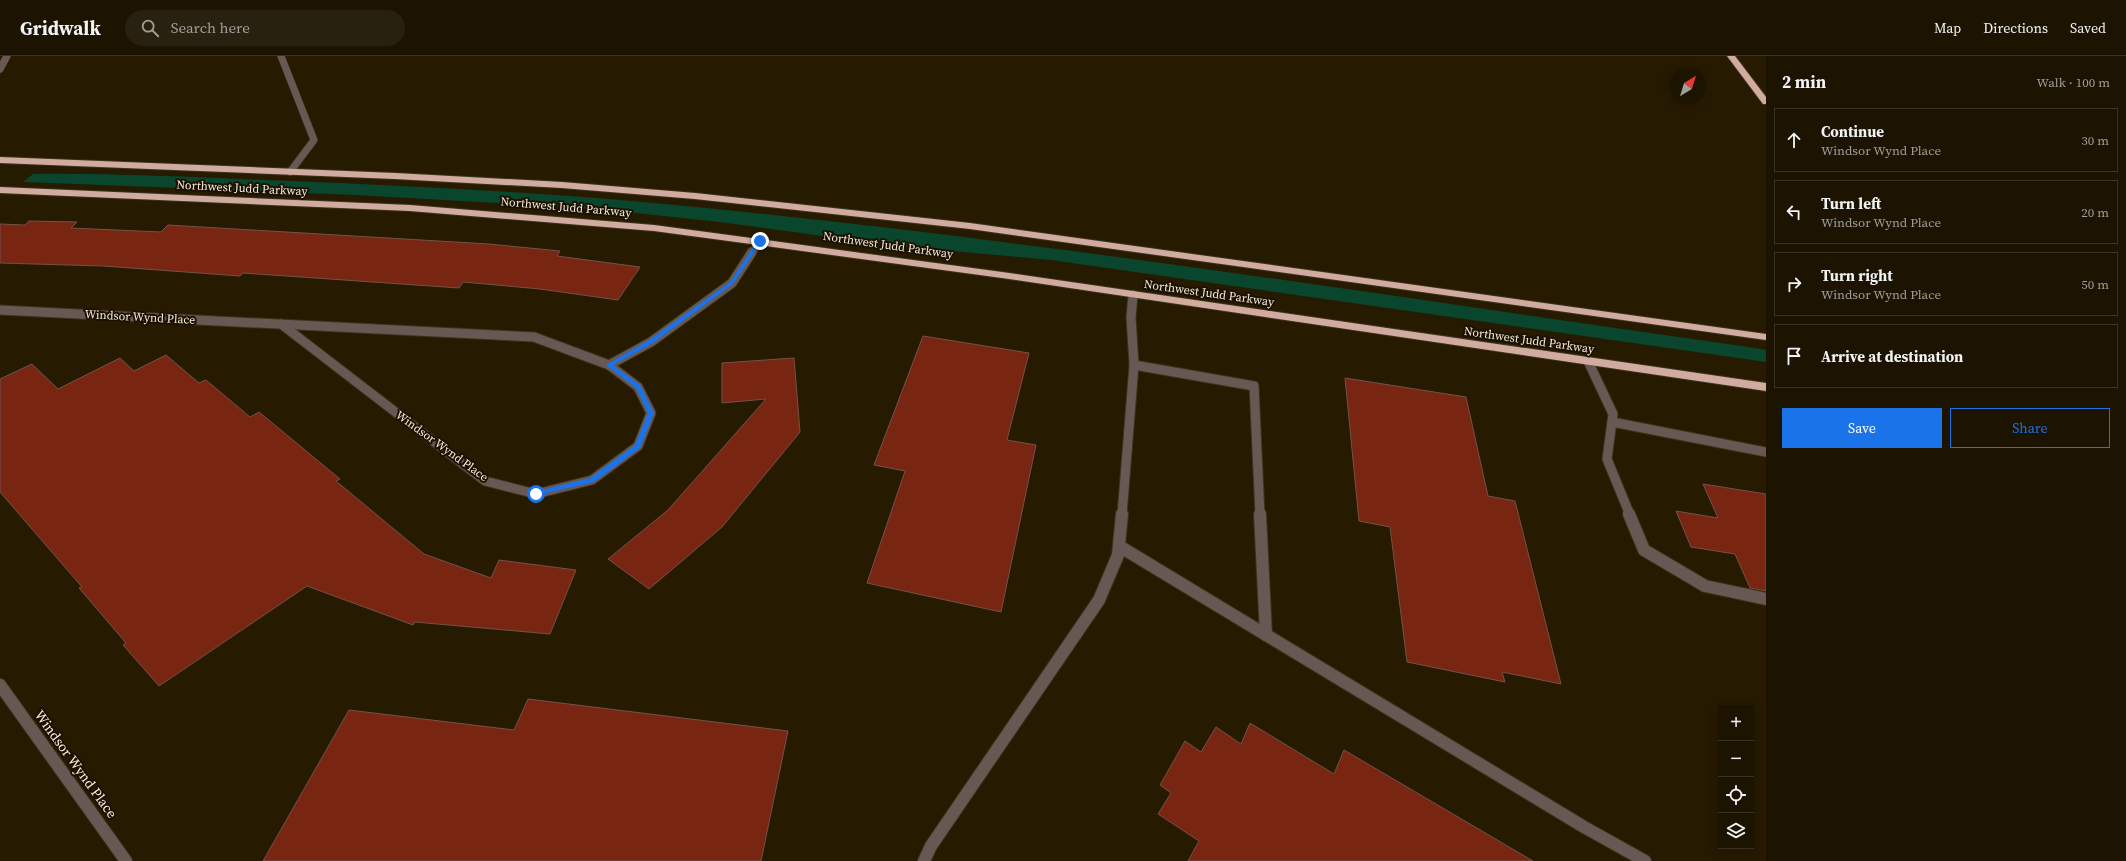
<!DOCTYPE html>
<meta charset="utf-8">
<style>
body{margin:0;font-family:"Source Serif 4",serif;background:#29210f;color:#f1f3f6}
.controls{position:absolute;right:12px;bottom:12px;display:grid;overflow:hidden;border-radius:0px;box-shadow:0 2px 10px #0003}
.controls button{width:36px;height:36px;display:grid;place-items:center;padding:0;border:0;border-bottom:1px solid #3a3322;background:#1c1400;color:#f1f3f6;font:20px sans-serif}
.compass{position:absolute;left:1670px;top:12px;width:36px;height:36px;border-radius:50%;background:#1c1400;box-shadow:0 2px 10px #0003;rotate:38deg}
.stop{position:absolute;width:12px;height:12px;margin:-9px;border:3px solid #1a73e8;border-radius:50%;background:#fff}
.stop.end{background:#1a73e8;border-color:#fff;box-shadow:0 1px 4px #0008}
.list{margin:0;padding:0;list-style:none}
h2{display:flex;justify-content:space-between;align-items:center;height:52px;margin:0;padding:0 16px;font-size:17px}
h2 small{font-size:13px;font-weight:400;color:#a09e99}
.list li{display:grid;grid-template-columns:26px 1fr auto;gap:12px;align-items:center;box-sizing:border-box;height:64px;margin:0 8px 8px;padding:0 8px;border:1px solid #3a3322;border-radius:0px}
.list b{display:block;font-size:15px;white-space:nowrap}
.list p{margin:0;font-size:13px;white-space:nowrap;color:#a09e99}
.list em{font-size:13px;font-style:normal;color:#a09e99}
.actions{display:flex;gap:8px;padding:12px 16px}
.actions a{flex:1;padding:9px 0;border:1px solid #1a73e8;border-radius:0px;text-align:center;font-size:14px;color:#1a73e8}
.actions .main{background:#1a73e8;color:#fff}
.icon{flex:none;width:22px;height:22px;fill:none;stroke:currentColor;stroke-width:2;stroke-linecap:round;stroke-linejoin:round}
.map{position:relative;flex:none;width:1766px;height:805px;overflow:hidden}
header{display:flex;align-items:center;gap:24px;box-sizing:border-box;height:56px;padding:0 20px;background:#1c1400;border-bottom:1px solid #3a3322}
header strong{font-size:19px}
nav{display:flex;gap:22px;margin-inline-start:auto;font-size:14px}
.search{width:280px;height:36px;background:#29210f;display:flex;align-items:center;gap:10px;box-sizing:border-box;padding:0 14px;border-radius:22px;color:#a09e99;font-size:15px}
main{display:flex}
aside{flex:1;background:#1c1400}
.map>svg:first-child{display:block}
</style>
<header>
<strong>Gridwalk</strong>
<div class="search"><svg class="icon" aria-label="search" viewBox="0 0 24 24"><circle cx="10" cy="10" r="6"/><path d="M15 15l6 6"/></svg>Search here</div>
<nav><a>Map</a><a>Directions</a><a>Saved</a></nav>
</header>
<main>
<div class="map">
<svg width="1766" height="805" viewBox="0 0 1766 805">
<rect width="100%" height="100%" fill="#261a00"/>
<!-- green -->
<path fill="#09462d" d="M 33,118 C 119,117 205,122 292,125 C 413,130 533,136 654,147 C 1018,181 1380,239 1742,290 L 1766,294 L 1766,306 L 1051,204 L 896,190 L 720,166 L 626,156 L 534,149 L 355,139 L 23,126 Z"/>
<!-- building -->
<g fill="#782612" stroke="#735249">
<polygon points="29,165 77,166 71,172 161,176 168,169 489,188 560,195 557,200 640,211 618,244 540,233 463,226 459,232 243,217 240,220 103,210 0,207 0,168 25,169"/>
<polygon points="923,280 1029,297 1007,384 1036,389 1001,556 867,527 905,415 874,409"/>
<polygon points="166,299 199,327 206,324 250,361 259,356 340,423 336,425 424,498 491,522 499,504 576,514 550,578 415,566 413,569 307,530 159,630 123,589 126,587 79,532 82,531 0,436 0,323 32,308 58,333 120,302 134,315"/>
<polygon points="794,302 800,376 722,471 649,533 608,503 668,454 766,343 722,347 722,307"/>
<polygon points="1345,322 1466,341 1488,440 1515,445 1561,628 1502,616 1505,626 1407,606 1390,471 1359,465"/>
<polygon points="1703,428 1766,438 1766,535 1750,532 1735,498 1691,491 1676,455 1718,462"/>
<polygon points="528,643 788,675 761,805 263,805 349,654 514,674"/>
<polygon points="1250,667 1334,718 1344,694 1533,805 1188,805 1199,785 1158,758 1171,737 1160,729 1185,685 1201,696 1216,671 1241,688"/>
</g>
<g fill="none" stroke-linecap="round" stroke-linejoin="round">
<!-- minor-far2 casing -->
<g stroke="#3f331a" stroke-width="8">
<g id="minor-far2">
<polyline points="281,0 314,84 290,116"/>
<polyline points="0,13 7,0"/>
<polyline points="752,197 760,185"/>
</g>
</g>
<!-- minor-far1 casing -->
<g stroke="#3f331a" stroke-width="11">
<g id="minor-far1">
<polyline points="0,254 534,281 609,309 651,286 732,227 752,196"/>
<polyline points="281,268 485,425 536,438 592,424 638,390 651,357 638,331 609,309"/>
<polyline points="1588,305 1613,358 1607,403 1630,459"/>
<polyline points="1134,309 1254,330 1260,459"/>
<polyline points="1612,366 1766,396"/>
<polyline points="1122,459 1134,309 1131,261 1133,239"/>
</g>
</g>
<!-- minor casing -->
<g stroke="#3f331a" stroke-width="14">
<g id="minor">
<polyline points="1260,458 1266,579"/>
<polyline points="1629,458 1644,494 1705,530 1766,543"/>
<polyline points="1119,490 1584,771 1645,805"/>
<polyline points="0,629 126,805"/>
<polyline points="924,805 931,790 1099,544 1118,499 1122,458"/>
</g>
</g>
<!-- highway casing -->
<g stroke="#3f331a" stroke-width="2">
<g id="highway">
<polygon points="1727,0 1735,0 1766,41 1766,48 1763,48"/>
<polygon points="0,101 395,117 562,126 695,137 970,167 1766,278 1766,284 970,173 695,143 562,132 395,123 0,107"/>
<polygon points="0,131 410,149 654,169 1002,216 1766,327 1766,335 1002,222 654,175 410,155 0,137"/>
</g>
</g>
<!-- minor-far2 -->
<use href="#minor-far2" stroke="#675853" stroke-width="7"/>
<!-- minor-far1 -->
<use href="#minor-far1" stroke="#675853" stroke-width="9"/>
<!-- minor -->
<use href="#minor" stroke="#675853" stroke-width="12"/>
<!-- highway -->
<use href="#highway" fill="#d1aba0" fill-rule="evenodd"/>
</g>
<!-- route -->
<polygon fill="#1a73e8" points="758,184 762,185 733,228 653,287 613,309 640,329 654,357 640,392 594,426 534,440 534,436 590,422 635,389 648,357 636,332 606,309 649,284 730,226"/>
<g text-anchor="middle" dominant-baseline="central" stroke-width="4" stroke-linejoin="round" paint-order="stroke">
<!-- street labels -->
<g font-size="12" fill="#f4eddc" stroke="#1c1100">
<text transform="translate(242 132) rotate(3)">Northwest Judd Parkway</text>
<text transform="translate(566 151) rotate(5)">Northwest Judd Parkway</text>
<text transform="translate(888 189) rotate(8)">Northwest Judd Parkway</text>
<text transform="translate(1209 237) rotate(8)">Northwest Judd Parkway</text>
<text transform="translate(140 261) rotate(3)">Windsor Wynd Place</text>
<text transform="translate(1529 284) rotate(8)">Northwest Judd Parkway</text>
<text transform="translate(442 390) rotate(36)">Windsor Wynd Place</text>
</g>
<!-- near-street labels -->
<g font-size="14" fill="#f4eddc" stroke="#1c1100">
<text transform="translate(76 708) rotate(54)">Windsor Wynd Place</text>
</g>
</g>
</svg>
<div class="controls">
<button>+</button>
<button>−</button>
<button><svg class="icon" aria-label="locate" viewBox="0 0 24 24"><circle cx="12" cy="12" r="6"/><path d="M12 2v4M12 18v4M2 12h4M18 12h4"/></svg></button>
<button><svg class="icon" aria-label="layers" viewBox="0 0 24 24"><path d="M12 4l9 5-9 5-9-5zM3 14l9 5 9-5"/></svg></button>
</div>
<svg class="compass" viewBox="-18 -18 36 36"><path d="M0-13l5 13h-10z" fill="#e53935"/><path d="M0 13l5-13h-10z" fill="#a09e99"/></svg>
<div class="stop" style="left:536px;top:438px"></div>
<div class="stop end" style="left:760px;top:185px"></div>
</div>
<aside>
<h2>2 min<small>Walk · 100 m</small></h2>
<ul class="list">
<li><svg class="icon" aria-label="ahead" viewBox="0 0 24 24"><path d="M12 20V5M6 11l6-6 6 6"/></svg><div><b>Continue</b><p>Windsor Wynd Place</p></div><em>30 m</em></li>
<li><svg class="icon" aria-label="left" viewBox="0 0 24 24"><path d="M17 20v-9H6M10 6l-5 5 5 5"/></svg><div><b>Turn left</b><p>Windsor Wynd Place</p></div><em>20 m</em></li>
<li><svg class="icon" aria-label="right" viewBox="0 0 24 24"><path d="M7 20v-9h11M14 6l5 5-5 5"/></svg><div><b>Turn right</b><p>Windsor Wynd Place</p></div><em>50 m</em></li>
<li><svg class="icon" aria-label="arrive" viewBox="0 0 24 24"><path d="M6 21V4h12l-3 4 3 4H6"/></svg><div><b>Arrive at destination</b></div></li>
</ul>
<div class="actions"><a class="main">Save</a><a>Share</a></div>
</aside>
</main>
